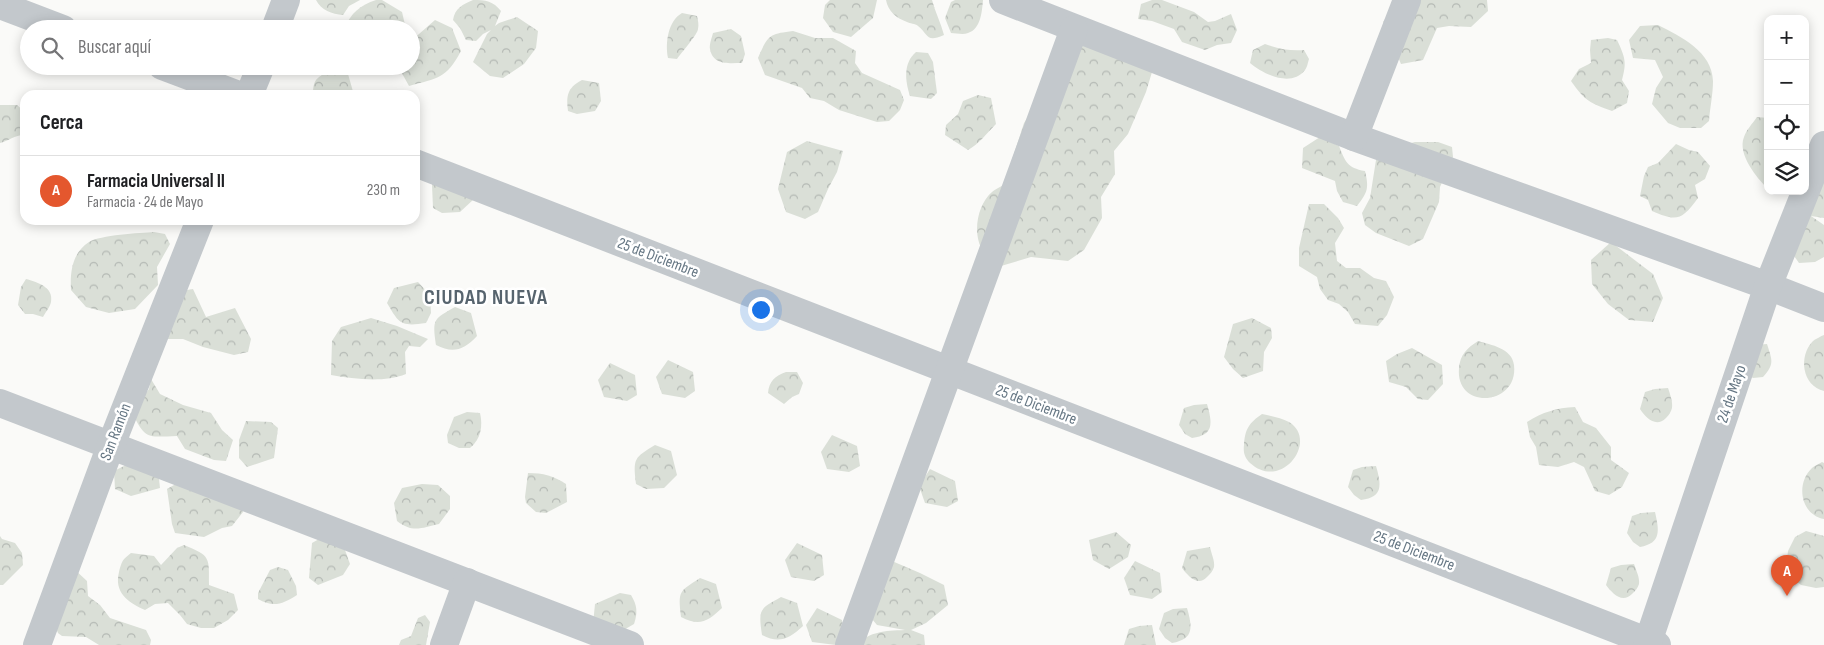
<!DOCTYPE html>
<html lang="es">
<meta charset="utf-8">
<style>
body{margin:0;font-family:"Sofia Sans Condensed",sans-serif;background:#f6f6f6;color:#202124}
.controls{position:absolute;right:15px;top:15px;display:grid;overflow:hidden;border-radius:10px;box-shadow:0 2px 12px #0003}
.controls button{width:45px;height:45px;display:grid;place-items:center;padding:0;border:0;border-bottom:1px solid #e0e0e0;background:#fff;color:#202124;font:25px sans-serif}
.you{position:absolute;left:760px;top:309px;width:18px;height:18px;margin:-12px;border:4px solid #fff;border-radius:50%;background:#1a73e8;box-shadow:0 0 0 8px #1a73e833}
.badge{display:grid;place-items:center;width:32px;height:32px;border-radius:50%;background:#e4572e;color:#fff;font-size:16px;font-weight:700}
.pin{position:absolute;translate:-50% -41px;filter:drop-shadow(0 1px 2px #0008)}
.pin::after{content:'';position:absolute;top:26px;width:18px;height:15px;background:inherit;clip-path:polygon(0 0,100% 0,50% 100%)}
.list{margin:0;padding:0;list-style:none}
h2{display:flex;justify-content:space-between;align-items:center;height:65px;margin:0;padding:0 20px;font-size:21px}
h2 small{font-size:16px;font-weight:400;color:#757577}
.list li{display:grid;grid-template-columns:32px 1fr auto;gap:15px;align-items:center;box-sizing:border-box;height:70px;padding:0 20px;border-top:1px solid #e0e0e0}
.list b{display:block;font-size:19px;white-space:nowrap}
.list p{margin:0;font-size:16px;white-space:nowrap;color:#757577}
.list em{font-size:16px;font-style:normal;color:#757577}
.icon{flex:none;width:28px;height:28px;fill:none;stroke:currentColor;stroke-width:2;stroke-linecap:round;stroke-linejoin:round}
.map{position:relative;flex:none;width:1824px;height:645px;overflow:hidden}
.search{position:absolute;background:#fff;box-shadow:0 2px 12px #0003;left:20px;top:20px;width:400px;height:55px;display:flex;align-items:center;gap:12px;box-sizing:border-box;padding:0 18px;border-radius:28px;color:#757577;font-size:19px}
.panel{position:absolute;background:#fff;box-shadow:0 2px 12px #0003;left:20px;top:90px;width:400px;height:135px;border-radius:15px}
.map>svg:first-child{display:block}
</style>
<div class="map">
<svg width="1824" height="645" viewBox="0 0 1824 645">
<defs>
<pattern id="forest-crowns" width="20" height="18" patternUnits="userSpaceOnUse" patternTransform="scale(1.25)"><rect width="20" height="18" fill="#dadfd7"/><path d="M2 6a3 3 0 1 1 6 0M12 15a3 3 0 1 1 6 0" fill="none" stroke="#b4b9b4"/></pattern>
</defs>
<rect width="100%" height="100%" fill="#fafaf8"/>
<!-- forest -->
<g fill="url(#forest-crowns)">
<path d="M 316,0 L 360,0 L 349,6 L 343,15 C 332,14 321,10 316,0 Z"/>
<path d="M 376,0 L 382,0 L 402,12 L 406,29 L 344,29 C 351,13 360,5 376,0 Z"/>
<path d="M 473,0 C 486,0 493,1 501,11 L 495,26 L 499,23 L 517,17 L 538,31 L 536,48 L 524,64 L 503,78 L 490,76 L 473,62 L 487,34 L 491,30 L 483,34 L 476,41 L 466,40 L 460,28 L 453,20 C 455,8 462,5 473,0 Z"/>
<polygon points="830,0 877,0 873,18 851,37 833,32 823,18 825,5"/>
<path d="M 886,0 L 932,0 C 935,12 941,23 944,35 C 926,43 929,35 918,26 C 915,23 910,24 907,22 C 896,18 888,11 886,0 Z"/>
<path d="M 955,0 L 983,0 C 982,11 981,29 968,33 C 963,35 956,33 951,33 L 945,18 L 951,2 Z"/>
<polygon points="1152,0 1162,0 1194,12 1208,22 1215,21 1231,14 1237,30 1231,43 1217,45 1205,50 1182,42 1174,29 1152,21 1138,19 1141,4"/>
<polygon points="1398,0 1487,0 1488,11 1471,27 1449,26 1437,28 1423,60 1401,64 1383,22"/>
<path d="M 682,13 L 697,16 C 698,20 699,25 698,29 C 698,34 681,53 677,59 L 668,58 C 665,43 668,21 682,13 Z"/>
<path d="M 435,20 L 452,28 L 461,51 C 446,79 438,78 409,86 L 398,66 L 411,66 L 411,41 Z"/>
<path d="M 1096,25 L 1152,72 L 1146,92 L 1128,134 L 1114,151 L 1115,174 L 1101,197 L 1102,218 L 1084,250 L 1068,261 L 1031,257 L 1001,266 C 995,261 986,256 983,251 C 972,234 977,205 992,192 C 995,189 1001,187 1005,184 L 1010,166 L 1024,123 L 1034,108 L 1051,64 Z"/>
<path d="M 1658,25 C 1681,37 1712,51 1713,81 C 1713,94 1710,108 1709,121 L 1701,128 L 1680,128 L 1668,123 L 1652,104 L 1656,88 L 1663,77 L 1655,60 L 1633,58 L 1629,40 L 1640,26 Z"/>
<path d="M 731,29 L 741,36 L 745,54 L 742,63 C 730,63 713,66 710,49 C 709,45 712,37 713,33 Z"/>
<path d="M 793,31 L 815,38 L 833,38 L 856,51 L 855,63 L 862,73 L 900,90 L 904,100 L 900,110 L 889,121 L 877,122 L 839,110 L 824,101 L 810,98 L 802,88 L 765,75 L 758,58 C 768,35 769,34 793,31 Z"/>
<path d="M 1608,38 L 1617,40 C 1625,57 1627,62 1622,80 L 1629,91 L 1627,103 L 1612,111 C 1590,103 1585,101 1571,81 L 1579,69 L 1591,63 L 1590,50 L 1591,40 Z"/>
<path d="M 1265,44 C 1279,49 1290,51 1304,50 L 1309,59 C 1308,62 1307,68 1305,70 C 1291,88 1263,74 1250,63 L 1253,50 Z"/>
<path d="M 916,52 L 928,53 L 933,62 L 937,93 L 931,99 L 910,96 C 905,81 903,63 916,52 Z"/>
<path d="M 333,68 L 348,74 L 354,95 L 313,95 C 313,76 319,78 333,68 Z"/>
<path d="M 582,80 L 599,83 L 601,101 L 595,111 L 577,114 L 568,111 C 566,96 567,88 582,80 Z"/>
<path d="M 978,95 L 991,98 L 996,124 C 987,133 979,144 968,150 L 945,135 L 946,125 L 958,114 L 963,101 Z"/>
<path d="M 0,105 L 17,105 L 25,112 L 25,135 C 17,134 8,141 0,143 Z"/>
<path d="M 1757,117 L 1768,118 L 1768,189 C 1757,178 1737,154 1744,137 C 1746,130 1753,123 1757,117 Z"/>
<path d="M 1320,137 L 1339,146 C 1345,161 1347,168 1365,171 C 1369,188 1368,192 1357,206 L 1343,202 L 1337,191 L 1335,181 L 1302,168 L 1303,148 Z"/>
<polygon points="807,141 843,151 837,172 828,189 818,212 805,219 786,212 778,189 787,152"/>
<polygon points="1415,142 1438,142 1452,147 1453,157 1440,187 1439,202 1423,239 1409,246 1376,233 1365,225 1362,213 1370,198 1376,160 1396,147"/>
<path d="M 1676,144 L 1689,150 L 1698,152 L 1710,166 L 1705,179 L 1695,185 L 1698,198 C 1682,220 1677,222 1652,211 L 1648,200 L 1640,196 L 1644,176 L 1648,167 L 1658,163 Z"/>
<polygon points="1824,163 1824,218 1811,216 1824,225 1824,257 1815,262 1799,263 1792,253"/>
<polygon points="435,179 474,199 460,212 442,213 433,208 432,185"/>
<polygon points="1309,204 1324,204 1338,218 1344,228 1335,243 1337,261 1346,268 1360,268 1374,278 1386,281 1394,297 1387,315 1378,326 1355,324 1348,312 1339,304 1328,300 1320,289 1317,277 1299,266 1299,248"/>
<path d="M 154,232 L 165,234 L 170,244 L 157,267 L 158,285 L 135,309 L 109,313 L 86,307 L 71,290 C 70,272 72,253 89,242 C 100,235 140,233 154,232 Z"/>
<polygon points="1611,242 1653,274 1663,298 1653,322 1629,320 1608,304 1592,284 1591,260"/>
<path d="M 26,279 C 37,282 54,287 51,302 C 50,307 45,313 43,317 L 33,314 L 25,314 L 18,305 L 21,287 Z"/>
<path d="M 418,282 L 430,295 L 431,313 L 426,323 C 400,327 399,323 387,303 L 394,288 Z"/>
<polygon points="193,289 206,317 235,308 251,339 248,352 234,355 203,347 183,339 160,339 164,294"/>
<path d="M 455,307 L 471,313 L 477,336 C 464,350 453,354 436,345 C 432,318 434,319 455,307 Z"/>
<path d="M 371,318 L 397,326 L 428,339 L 420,347 L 409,346 L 405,352 L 406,374 C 383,383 355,379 331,375 L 332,341 L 341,327 Z"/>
<polygon points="1252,318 1271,328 1272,338 1264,352 1263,371 1243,378 1233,369 1224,357 1233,324"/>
<path d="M 1824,335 L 1824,391 C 1802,386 1798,356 1813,341 C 1816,339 1821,336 1824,335 Z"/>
<path d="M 1478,341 C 1491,345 1512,348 1514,365 C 1519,406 1455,411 1459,368 C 1460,355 1467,348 1478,341 Z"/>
<path d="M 1767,344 C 1772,360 1775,364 1763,377 L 1753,378 L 1746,374 L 1754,345 Z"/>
<polygon points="1412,348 1442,365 1443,384 1428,400 1418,399 1406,387 1389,382 1386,361 1397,354"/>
<polygon points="668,360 693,372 695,391 685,398 662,394 656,377"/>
<polygon points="610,363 635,375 637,395 627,401 604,397 598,380"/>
<path d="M 786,372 L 797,372 L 803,383 L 799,394 L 792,397 L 784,404 L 768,393 C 769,381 775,376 786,372 Z"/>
<path d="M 151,379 L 160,394 L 183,405 L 211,413 L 222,430 L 233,440 L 226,461 L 214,460 L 185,449 L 177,436 C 148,437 145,440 132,412 L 149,389 Z"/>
<path d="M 1668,388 C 1670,394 1673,402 1672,408 C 1671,412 1669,415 1666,418 C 1656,428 1646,418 1640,409 L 1645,392 L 1655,389 Z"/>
<path d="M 1207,404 C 1212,422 1215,435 1192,438 L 1185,434 L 1179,425 L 1184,408 L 1194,405 Z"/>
<path d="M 1575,407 L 1583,422 L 1596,428 L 1611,447 L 1611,460 L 1629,473 L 1622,487 L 1609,495 L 1595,491 L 1584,467 L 1574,462 L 1558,467 L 1539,465 L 1536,447 L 1530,437 L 1527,422 C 1543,412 1556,408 1575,407 Z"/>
<path d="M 467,412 L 480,413 C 483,426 481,439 470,448 L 459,448 L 448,443 L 447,435 L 454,417 Z"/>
<path d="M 1262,414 C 1271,416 1281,418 1289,422 C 1319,440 1282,492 1250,463 C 1245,458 1243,453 1244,445 C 1245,429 1249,423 1262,414 Z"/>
<polygon points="246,421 271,422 278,428 274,458 247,467 239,458 239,440"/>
<polygon points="832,435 857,446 860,466 849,472 827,469 821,452"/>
<path d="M 655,445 L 671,451 L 677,475 L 664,488 L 646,489 L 636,484 C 633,458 634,458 655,445 Z"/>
<path d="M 1822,462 L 1824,463 L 1824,519 C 1801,515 1795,484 1812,468 C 1814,466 1819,464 1822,462 Z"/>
<polygon points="130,463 153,468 159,479 160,488 131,496 115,489 114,471"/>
<path d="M 1376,466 C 1381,484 1384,497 1361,500 L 1354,495 L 1348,487 L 1353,470 L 1362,467 Z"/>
<polygon points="930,469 955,481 958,501 947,507 925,503 919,486"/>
<path d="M 528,473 C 543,473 554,476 566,484 L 567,502 L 546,513 L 536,512 L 526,503 L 525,497 Z"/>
<polygon points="181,481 239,502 243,512 232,526 222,528 204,537 175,533 172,524 167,489"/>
<path d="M 422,484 L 438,485 L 450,496 L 450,509 L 439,524 C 422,528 412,533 397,521 L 394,503 L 402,488 Z"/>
<path d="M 1655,512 C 1659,530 1662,543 1640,547 L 1633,542 L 1627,533 L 1632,516 L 1641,513 Z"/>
<polygon points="1806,531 1824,536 1824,587 1816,588 1801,585 1789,575 1786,567 1788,551 1795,537"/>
<polygon points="1116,532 1131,545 1128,557 1109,569 1093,560 1089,540"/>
<polygon points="0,536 2,539 15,543 22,553 23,565 3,585 0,585"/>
<polygon points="319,539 345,550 350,564 343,575 318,585 309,578 312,543"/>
<polygon points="797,543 822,555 824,575 814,581 791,577 785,560"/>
<path d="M 184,545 C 211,556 209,557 209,585 L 234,594 L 238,610 L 228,620 L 214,628 L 201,628 L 187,624 L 180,615 L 168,603 L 155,604 L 145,610 C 127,602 114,592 119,572 C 122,561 122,560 131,553 L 154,556 L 161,565 L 177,548 Z"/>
<path d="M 1210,547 C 1211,553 1215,561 1214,567 C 1213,571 1210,574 1207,577 C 1198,587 1188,576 1182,568 L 1187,551 Z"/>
<path d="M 892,561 L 920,573 L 944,585 L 948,605 L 926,623 L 911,630 L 924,635 L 925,645 L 853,645 C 874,631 882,631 905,630 L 877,625 L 856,600 Z"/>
<polygon points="1135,561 1160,573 1162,592 1152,599 1130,595 1124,578"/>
<path d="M 1634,564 C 1636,570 1640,578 1639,584 C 1638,588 1635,591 1632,594 C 1622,604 1612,593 1606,585 L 1611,568 L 1621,565 Z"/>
<path d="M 278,567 L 288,570 L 296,586 L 297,595 C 283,604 273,608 258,599 L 258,593 L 270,570 Z"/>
<polygon points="73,568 87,581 88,596 100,605 110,618 146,630 151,640 150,645 99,645 86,637 62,636 58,633 52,619"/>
<path d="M 700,578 L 716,584 L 722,608 C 708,621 700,627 681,617 C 678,590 679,592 700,578 Z"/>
<path d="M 620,593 L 631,595 C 637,605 638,612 634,624 L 622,631 L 593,624 L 595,604 Z"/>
<path d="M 781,597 L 797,603 L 803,626 C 789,639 779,644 762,635 C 758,608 760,609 781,597 Z"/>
<polygon points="817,608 842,620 845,640 836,645 812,642 806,625"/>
<path d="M 1187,608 C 1192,626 1195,639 1172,643 L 1165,638 L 1159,629 L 1164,613 L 1173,609 Z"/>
<polygon points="425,615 430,622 426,645 399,645 401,640 411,636 418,618"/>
<polygon points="1152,625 1156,645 1124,645 1129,629 1139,626"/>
</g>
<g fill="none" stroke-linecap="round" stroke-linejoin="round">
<!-- minor -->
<g stroke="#c3c8cc" stroke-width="28">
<polyline points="1003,0 1354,137 1768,286 1824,308"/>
<polyline points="0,5 63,29"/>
<polyline points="275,29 286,0"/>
<polyline points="162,66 239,95"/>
<polyline points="249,95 261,66"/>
<polyline points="1354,137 1407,0"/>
<polyline points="415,163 1657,645"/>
<polyline points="0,403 630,645"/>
<polyline points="37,645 111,445 200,220"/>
<polyline points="444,645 467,582"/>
<polyline points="849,645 1074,29"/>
<polyline points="1647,645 1768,286 1824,145"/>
</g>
</g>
<g text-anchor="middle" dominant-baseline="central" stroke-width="5" stroke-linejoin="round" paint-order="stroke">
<!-- street labels -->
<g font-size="16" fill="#657683" stroke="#fff">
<text transform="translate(658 258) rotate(21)">25 de Diciembre</text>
<text transform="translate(1732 394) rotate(-71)">24 de Mayo</text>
<text transform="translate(1036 405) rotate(21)">25 de Diciembre</text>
<text transform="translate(116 432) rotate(-69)">San Ramón</text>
<text transform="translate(1414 551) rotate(21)">25 de Diciembre</text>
</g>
<!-- district labels -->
<g font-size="21" font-weight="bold" letter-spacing="1" fill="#57646e" stroke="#fff">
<text x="486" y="297">CIUDAD NUEVA</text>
</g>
</g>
</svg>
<div class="controls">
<button>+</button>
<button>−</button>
<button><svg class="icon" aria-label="locate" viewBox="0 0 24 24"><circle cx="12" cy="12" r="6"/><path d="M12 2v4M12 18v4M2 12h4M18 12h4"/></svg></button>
<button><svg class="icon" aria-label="layers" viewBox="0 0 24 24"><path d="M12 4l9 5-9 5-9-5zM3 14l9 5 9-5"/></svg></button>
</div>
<div class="you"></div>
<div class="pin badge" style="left:1787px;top:596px">A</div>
<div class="search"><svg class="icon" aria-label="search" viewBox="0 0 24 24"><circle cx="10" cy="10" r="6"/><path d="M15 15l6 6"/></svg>Buscar aquí</div>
<section class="panel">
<h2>Cerca<small></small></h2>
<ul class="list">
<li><span class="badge">A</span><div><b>Farmacia Universal II</b><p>Farmacia · 24 de Mayo</p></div><em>230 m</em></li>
</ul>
</section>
</div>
